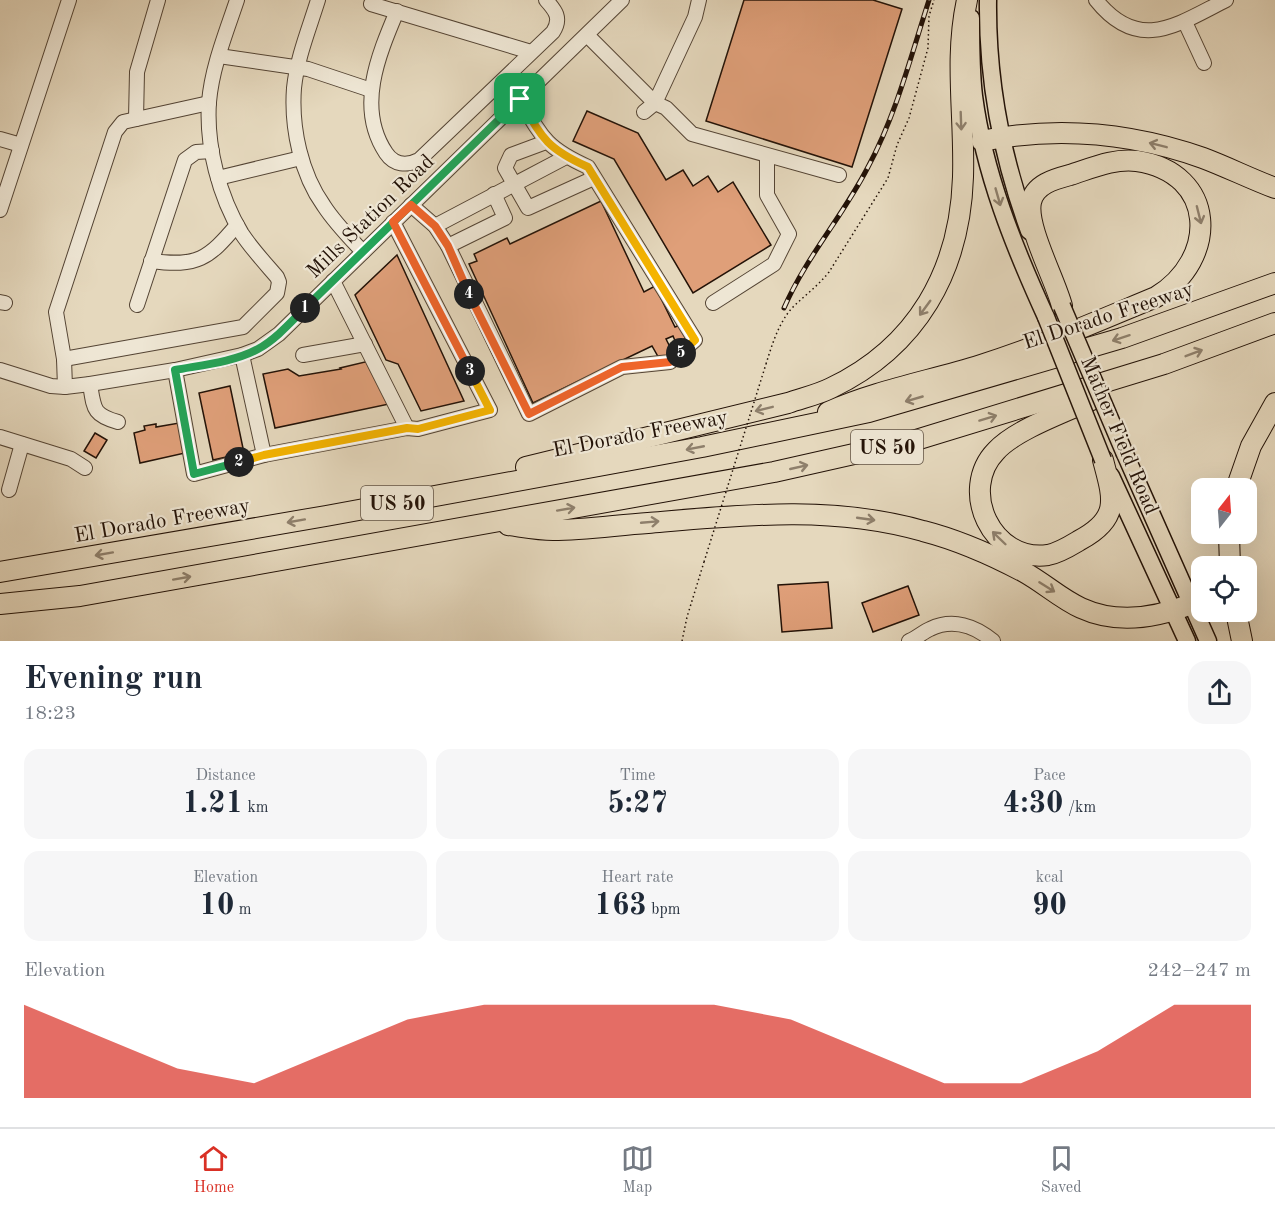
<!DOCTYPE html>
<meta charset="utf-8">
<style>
:root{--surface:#fff;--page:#f6f6f7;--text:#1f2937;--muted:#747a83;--line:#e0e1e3;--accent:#d93025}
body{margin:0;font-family:"Old Standard TT",serif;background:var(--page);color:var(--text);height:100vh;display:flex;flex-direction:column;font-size:22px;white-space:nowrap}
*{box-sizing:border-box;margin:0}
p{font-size:20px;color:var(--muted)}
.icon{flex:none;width:33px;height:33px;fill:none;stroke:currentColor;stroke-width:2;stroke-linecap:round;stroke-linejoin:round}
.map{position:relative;height:641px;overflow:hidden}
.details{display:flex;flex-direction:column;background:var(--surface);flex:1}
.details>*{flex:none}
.needle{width:39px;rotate:17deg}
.tools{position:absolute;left:1191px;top:478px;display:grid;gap:12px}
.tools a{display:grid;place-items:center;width:66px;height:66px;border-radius:12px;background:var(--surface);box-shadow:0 6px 24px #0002;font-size:30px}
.pin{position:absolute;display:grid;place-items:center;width:51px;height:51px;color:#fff;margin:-26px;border-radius:12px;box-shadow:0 3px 9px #0006}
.km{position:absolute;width:30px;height:30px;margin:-15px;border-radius:50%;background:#222;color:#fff;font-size:16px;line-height:30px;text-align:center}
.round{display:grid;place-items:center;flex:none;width:63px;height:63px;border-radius:18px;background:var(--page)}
.summary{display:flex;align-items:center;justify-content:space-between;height:102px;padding:0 24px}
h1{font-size:33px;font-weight:800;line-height:45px}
.figures{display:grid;grid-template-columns:repeat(3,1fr);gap:9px;height:102px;padding:6px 24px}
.figures div{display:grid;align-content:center;border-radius:15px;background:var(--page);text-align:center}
.figures b{font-size:30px;font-weight:800}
.figures small{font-size:16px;font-weight:400}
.figures p{font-size:16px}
.chart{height:168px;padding:12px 24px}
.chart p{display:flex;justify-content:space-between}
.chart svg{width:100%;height:108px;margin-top:6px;fill:var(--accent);opacity:.7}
.dock{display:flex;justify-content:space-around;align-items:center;height:84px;border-top:2px solid var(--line);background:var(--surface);font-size:16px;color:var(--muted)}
.dock a{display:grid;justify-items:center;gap:3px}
.dock .current{color:var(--accent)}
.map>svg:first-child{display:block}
.building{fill:#df9f79;stroke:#231207;stroke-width:1.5}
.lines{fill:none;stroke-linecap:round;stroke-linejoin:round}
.minor-casing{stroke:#544434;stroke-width:16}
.major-casing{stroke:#231207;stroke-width:19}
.highway-casing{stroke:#231207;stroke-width:22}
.path{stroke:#231207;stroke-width:1.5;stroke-dasharray:1.5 3;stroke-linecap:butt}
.minor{stroke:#eee6d4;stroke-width:14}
.major{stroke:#e5d8bd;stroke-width:16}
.highway{stroke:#e5d8bd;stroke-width:20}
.rail-casing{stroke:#231207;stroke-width:5}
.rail{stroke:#eee6d4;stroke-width:3;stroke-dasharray:9;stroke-linecap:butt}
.major-bridge-casing{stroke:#231207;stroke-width:19;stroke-linecap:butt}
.path-bridge{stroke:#231207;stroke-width:1.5;stroke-dasharray:1.5 3;stroke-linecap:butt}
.major-bridge{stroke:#e5d8bd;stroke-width:16}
.oneway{stroke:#8e7f6b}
.split-1-casing{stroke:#fff;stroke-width:12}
.split-2-casing{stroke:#fff;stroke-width:12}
.split-3-casing{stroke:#fff;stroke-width:12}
.split-4-casing{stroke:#fff;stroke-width:12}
.split-5-casing{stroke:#fff;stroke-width:12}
.split-6-casing{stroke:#fff;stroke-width:12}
.split-1{stroke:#22a559;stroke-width:8}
.split-2{stroke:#22a559;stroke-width:8}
.split-3{stroke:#f5b400;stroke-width:8}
.split-4{stroke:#f0652b;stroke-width:8}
.split-5{stroke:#f0652b;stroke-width:8}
.split-6{stroke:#f5b400;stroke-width:8}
.labels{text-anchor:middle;stroke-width:4.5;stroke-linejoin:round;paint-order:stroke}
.shield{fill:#eee6d4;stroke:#605244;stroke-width:1.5}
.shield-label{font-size:20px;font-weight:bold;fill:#231207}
.street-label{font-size:21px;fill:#231207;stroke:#eee6d4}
</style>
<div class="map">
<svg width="1275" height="641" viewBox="0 0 1275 641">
<rect width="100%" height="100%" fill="#e5d8bd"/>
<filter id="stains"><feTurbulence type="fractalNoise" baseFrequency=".00333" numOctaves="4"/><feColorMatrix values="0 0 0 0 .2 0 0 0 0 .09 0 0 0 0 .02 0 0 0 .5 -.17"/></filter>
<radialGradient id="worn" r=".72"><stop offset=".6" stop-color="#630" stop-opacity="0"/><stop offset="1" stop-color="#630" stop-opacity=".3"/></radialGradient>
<g class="building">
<path d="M744,0h129l29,9 -50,158 -146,-46z"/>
<path d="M587,111l51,22 28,47 17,-10 10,16 15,-10 10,16 15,-10 38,63 -78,48 -79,-134 -41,-18z"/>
<path d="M601,201l43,91 11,-6 20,41 5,-2 7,13 -11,5 -3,-7 -7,3 7,14 -13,7 -8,-14 -119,57 -64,-139 8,-3 -3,-7 33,-16 3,6z"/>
<path d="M397,255l67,146 -43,10 -23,-47 -12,-4 -31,-65z"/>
<path d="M369,361l20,43 -114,24 -12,-54 25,-5 11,7 42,-7 -1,-1z"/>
<path d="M230,386l14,67 -31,7 -14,-67z"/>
<path d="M179,423l6,30 -45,10 -6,-30 11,-3 -1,-4 12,-2v3z"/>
<path d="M95,433l12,7 -11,18 -12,-7z"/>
<path d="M828,582l4,46 -50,4 -4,-47z"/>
<path d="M908,586l11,29 -46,17 -11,-29z"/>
</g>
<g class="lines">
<g class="minor-casing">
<g id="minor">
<path d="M318,0c-9,29 -21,58 -24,88 -3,40 7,86 30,118 11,17 25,31 39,46"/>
<path d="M1096,0c43,54 82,24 130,0"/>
<path d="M371,4l160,48"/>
<path d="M397,11c-19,45 -41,97 -11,142 8,12 21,13 33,7l134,-128c9,-14 2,-22 -7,-32"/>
<path d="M1185,22l19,41"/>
<path d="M587,35l68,68 11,5 26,26 147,41"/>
<path d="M219,56l89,13 63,21"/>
<path d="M644,112l11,-9 40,-86 4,-17"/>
<path d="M136,119l1,-47 21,-72"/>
<path d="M0,139l21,6"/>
<path d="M546,142l-35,13 -6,13 23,40 66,-30"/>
<path d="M218,178l83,-20"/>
<path d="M411,205l24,21 13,20 81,168 93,-47 48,-5 25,-22 -107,-173c-42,-19 -46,-29 -68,-68"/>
<path d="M0,210l69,-210"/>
<path d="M435,226l131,-69"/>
<path d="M448,246l57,-28 -11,-24"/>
<path d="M151,261c47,6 57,-2 86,-36"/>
<path d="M333,281l74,147"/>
<path d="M0,302l5,1"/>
<path d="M713,303l61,-39 15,-30 -22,-39v-39"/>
<path d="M137,305l48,-145 11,-8 16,-1"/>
<path d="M242,355l22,100"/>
<path d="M303,355l62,-11"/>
<path d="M64,359l179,-32 34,-34 2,-11 -2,-5c-12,-14 -25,-28 -35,-43 -23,-38 -36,-88 -33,-132 3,-35 17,-69 28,-102"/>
<path d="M0,370l51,16 14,1 25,-3 85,-14 67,-15 16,-6 21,-15 343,-334"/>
<path d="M175,370l19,104 70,-19 143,-27 11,1 72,-19 -97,-188"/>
<path d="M90,384c4,25 3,31 28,38"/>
<path d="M65,387l-1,-28 -8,-47 59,-180 8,-10 86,-19"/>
<path d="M0,437l71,22 14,9"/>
<path d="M9,490l13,-46"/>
<path d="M909,641c8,-3 14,-9 21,-12 23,-11 45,-3 63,12"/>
</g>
</g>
<g class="major-casing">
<g id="major">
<path d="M988,0c-1,81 13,155 41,231"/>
<path d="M971,18c0,26 0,53 3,78 10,77 40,151 72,221"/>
<path d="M1125,454l83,187"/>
<path d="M1111,476l76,165"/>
</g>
</g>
<g class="highway-casing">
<g id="highway">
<path d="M982,141c75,-15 150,-8 221,17 24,9 48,21 72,30"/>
<path d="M1096,398c-28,13 -80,31 -100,53 -38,39 -4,112 52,104 11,-2 22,-9 32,-15 41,-22 33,-42 23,-80"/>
<path d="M828,412c49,-22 102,-31 153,-47 60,-19 117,-44 175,-68 63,-38 61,-124 -19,-136 -23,-3 -45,7 -67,14 -15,4 -35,9 -39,27 -5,25 24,77 31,104"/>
<path d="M526,467l262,-64c14,-5 29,-8 43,-15 86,-41 129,-117 132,-211 2,-60 -9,-118 4,-177"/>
<path d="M1236,489l15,-43 24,-43"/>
<path d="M508,525c15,2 30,5 45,5 32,0 64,-5 95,-7 93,-8 184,-18 275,8 35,9 69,24 101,41 20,11 37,27 57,36 37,17 75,10 110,-4"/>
<path d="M1229,534l1,33"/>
<path d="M0,572l326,-56 376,-69 167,-35 253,-74 153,-55"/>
<path d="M0,604l80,-8 694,-124 142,-32 248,-76 111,-41"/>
<path d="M1236,612l6,29"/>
</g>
</g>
<g class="path">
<path d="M766,364c6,-19 12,-40 26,-56 12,-12 26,-22 37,-36l59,-94 9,-33 12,-27 19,-70 1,-32 5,-16"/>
<path d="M682,641l5,-24 17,-55"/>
</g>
<use href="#minor" class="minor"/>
<use href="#major" class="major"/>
<use href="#highway" class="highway"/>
<g class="rail-casing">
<path id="rail" d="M784,308c22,-51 59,-92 84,-141 28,-52 43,-111 61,-167"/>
</g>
<use href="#rail" class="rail"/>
<g class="major-bridge-casing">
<g id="major-bridge">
<path d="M1062,306l63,148"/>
<path d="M1046,317l57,143"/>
</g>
</g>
<path class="path-bridge" d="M704,562l62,-198"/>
<use href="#major-bridge" class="major-bridge"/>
</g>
<defs><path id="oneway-shaft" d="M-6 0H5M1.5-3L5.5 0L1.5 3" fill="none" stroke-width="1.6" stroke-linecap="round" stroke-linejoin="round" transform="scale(1.5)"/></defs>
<g class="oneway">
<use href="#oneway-shaft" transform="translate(961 121) rotate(88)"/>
<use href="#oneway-shaft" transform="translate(1158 145) rotate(-166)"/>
<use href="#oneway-shaft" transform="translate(998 197) rotate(74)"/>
<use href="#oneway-shaft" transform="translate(1199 215) rotate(76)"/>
<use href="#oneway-shaft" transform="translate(925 308) rotate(126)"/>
<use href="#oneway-shaft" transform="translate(1121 338) rotate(162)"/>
<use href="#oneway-shaft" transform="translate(1194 353) rotate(-21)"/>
<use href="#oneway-shaft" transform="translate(914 399) rotate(164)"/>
<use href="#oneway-shaft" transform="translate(764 409) rotate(166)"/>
<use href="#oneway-shaft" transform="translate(988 418) rotate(-17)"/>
<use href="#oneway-shaft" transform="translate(695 448) rotate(169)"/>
<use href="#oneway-shaft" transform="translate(799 467) rotate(-13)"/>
<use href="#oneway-shaft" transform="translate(566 509) rotate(-10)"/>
<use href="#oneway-shaft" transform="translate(866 519) rotate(8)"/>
<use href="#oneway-shaft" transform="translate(296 521) rotate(170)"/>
<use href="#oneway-shaft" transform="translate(650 522) rotate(-5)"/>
<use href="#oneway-shaft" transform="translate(999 538) rotate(-136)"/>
<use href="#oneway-shaft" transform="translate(104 554) rotate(170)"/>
<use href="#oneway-shaft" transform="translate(182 578) rotate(-10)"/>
<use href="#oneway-shaft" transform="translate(1047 587) rotate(32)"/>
</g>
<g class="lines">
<g class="split-1-casing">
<path id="split-1" d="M305,308l215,-209"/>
</g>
<g class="split-2-casing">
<path id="split-2" d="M239,462l-45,12 -19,-104c27,-5 59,-8 83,-21 18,-10 32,-26 47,-41"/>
</g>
<g class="split-3-casing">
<path id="split-3" d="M239,462l25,-7 143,-27 11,1 72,-19 -20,-39"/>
</g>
<g class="split-4-casing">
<path id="split-4" d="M469,294l-21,-48 -13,-20 -24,-21 -18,17 77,149"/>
</g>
<g class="split-5-casing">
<path id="split-5" d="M469,294l60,120 93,-47 48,-5 11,-9"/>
</g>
<g class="split-6-casing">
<path id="split-6" d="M520,99c22,39 26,49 68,68l107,173 -14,13"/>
</g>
<use href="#split-1" class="split-1"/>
<use href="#split-2" class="split-2"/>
<use href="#split-3" class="split-3"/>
<use href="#split-4" class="split-4"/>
<use href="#split-5" class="split-5"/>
<use href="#split-6" class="split-6"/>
</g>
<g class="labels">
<g class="shield">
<rect x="851" y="430" width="72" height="34" rx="4.5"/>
<rect x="361" y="486" width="72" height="34" rx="4.5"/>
</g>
<g class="shield-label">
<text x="887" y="454">US 50</text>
<text x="397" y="510">US 50</text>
</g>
<g class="street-label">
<text transform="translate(370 216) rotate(-44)" y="7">Mills Station Road</text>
<text transform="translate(1108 315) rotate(-18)" y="7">El Dorado Freeway</text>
<text transform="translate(640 433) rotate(-11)" y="7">El Dorado Freeway</text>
<text transform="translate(1120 435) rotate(67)" y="7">Mather Field Road</text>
<text transform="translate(162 520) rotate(-10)" y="7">El Dorado Freeway</text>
</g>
</g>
<rect width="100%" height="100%" filter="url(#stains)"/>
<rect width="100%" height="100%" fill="url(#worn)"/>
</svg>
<div class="tools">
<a><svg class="needle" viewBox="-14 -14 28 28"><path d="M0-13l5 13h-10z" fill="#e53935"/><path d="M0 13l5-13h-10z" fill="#747a83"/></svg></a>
<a><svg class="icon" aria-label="locate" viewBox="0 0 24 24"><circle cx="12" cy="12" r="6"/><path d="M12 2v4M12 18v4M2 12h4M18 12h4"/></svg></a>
</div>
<div class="pin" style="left:520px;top:99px;background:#1e9e55"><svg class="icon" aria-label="arrive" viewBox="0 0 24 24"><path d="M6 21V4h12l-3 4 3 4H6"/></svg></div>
<b class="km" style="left:305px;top:308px">1</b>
<b class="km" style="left:239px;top:462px">2</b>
<b class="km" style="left:470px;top:371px">3</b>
<b class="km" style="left:469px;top:294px">4</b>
<b class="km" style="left:681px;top:353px">5</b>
</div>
<section class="details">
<div class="summary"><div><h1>Evening run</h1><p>18:23</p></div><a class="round"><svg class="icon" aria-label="share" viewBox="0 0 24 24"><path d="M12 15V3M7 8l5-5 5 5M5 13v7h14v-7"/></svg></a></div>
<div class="figures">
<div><p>Distance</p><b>1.21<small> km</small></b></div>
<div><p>Time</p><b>5:27</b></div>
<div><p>Pace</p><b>4:30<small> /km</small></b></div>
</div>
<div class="figures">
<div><p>Elevation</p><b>10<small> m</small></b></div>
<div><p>Heart rate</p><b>163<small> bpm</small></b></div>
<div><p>kcal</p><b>90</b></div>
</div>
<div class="chart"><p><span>Elevation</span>242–247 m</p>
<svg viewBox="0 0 160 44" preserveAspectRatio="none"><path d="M0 44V6L10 19L20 32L30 38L40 25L50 12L60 6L70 6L80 6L90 6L100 12L110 25L120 38L130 38L140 25L150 6L160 6V44z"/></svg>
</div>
</section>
<nav class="dock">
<a class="current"><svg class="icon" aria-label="home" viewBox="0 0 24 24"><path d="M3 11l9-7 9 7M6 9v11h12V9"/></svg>Home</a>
<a><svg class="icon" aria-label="map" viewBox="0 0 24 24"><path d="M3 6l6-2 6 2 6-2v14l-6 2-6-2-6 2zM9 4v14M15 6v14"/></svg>Map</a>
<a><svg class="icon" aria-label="saved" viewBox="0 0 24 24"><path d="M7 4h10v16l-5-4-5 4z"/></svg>Saved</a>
</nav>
